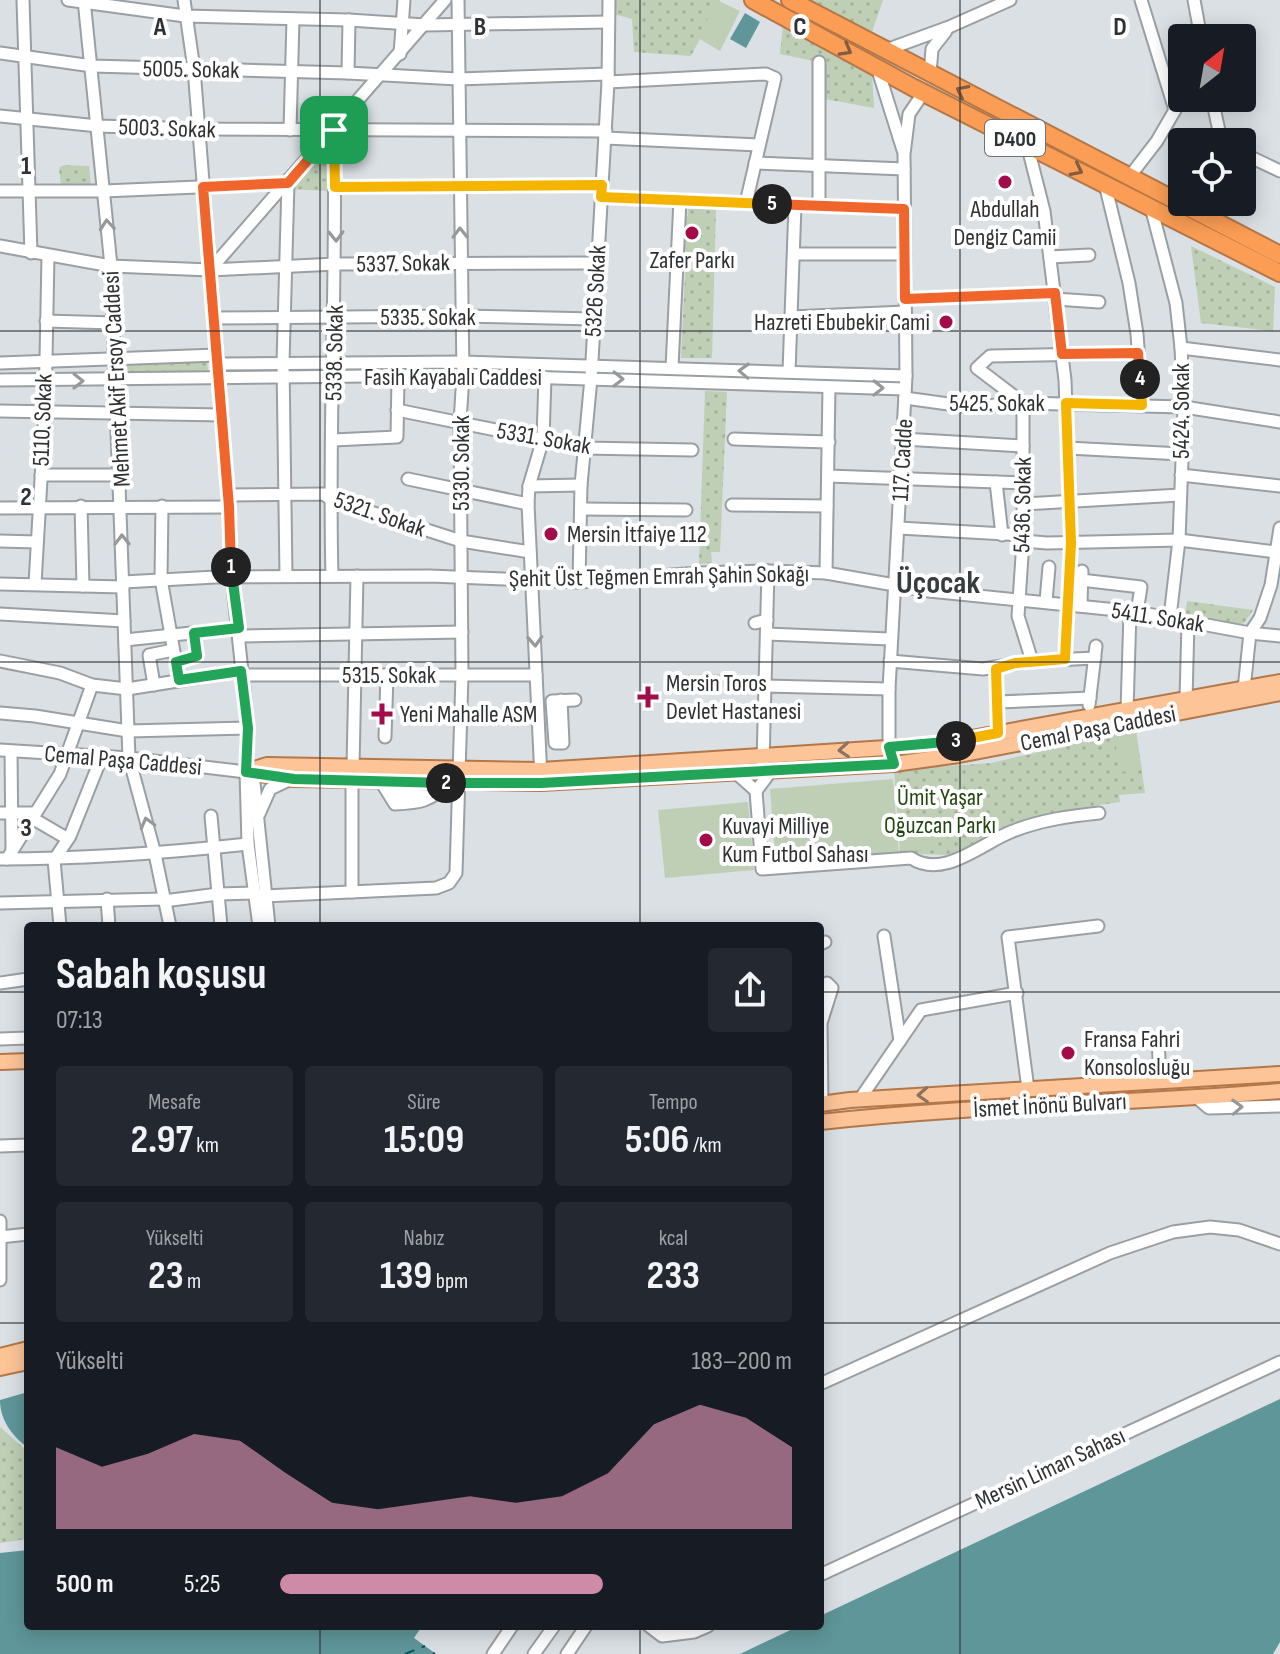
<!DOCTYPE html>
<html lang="tr">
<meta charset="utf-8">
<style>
:root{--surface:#171b24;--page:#242831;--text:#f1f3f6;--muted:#9ea1a6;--accent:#ce8ba8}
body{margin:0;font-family:"Sofia Sans Condensed",sans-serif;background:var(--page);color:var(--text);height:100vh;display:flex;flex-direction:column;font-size:30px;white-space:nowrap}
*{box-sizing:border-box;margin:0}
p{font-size:26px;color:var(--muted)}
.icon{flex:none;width:44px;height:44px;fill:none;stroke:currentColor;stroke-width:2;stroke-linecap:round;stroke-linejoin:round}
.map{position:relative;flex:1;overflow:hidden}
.sheet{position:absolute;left:24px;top:922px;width:800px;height:708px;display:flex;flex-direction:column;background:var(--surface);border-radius:8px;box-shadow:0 4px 20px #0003}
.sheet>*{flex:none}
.needle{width:52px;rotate:31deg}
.fabs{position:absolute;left:1168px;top:24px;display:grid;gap:16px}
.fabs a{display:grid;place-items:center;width:88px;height:88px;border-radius:8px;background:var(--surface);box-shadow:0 4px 20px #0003;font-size:40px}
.pin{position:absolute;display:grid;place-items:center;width:68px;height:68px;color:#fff;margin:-34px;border-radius:16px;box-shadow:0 4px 12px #0006}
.km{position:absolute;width:40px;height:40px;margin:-20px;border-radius:50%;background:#222;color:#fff;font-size:22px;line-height:40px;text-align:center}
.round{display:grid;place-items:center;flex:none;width:84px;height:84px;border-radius:8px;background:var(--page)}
.summary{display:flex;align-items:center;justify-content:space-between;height:136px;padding:0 32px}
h1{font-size:44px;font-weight:700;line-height:60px}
.figures{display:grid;grid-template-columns:repeat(3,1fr);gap:12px;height:136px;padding:8px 32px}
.figures div{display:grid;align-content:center;border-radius:8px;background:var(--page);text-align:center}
.figures b{font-size:40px;font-weight:700}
.figures small{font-size:22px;font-weight:400}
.figures p{font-size:22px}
.chart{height:224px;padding:16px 32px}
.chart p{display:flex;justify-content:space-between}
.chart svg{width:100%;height:144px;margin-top:8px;fill:var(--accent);opacity:.7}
ul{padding:0 32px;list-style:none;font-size:26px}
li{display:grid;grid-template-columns:128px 96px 1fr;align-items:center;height:60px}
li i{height:20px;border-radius:10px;background:var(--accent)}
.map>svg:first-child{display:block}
.grass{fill:url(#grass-dots)}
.garden{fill:#becfb6}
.water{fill:#5f969a}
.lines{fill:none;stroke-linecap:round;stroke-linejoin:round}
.ferry{stroke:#00575c;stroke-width:2;stroke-dasharray:10 8;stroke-linecap:butt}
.minor-casing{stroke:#9a9fa3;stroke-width:15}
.major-casing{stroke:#b47748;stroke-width:18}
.highway-casing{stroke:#b47748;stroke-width:20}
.minor{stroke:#fff;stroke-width:11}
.major{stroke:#fdc498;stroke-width:14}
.highway{stroke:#fb9d54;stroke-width:16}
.oneway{stroke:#815c40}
.oneway2{stroke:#979899}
.oneway3{stroke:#8c7360}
.split-1-casing{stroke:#fff;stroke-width:16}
.split-2-casing{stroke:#fff;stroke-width:16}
.split-3-casing{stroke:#fff;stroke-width:16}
.split-4-casing{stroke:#fff;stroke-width:16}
.split-5-casing{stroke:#fff;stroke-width:16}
.split-6-casing{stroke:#fff;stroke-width:16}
.split-1{stroke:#f0652b;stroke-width:10}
.split-2{stroke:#22a559;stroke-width:10}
.split-3{stroke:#22a559;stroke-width:10}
.split-4{stroke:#f5b400;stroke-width:10}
.split-5{stroke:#f0652b;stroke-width:10}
.split-6{stroke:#f5b400;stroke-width:10}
.grid{fill:none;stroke:#2f3133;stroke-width:2;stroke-opacity:0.55}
.poi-dot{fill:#a30b49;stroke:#fff;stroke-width:3}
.labels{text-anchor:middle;stroke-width:8;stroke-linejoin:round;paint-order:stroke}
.shield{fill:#fff;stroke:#6d6f70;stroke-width:2}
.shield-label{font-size:22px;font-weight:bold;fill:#2f3133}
.street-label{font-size:24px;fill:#2f3133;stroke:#fff}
.poi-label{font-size:24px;fill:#2f3133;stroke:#fff;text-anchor:start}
.park-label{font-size:24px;fill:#244611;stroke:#fff}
.district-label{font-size:32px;font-weight:bold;fill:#373c3f;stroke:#fff}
.grid-label{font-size:26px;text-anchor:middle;font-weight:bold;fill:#2f3133;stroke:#fff;stroke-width:8;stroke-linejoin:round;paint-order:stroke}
</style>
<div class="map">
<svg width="1280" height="1654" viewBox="0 0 1280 1654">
<defs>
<pattern id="grass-dots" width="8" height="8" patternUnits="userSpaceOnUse" patternTransform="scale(2)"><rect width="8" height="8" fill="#becfb6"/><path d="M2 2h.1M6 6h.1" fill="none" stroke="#a4b29d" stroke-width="1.8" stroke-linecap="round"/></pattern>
</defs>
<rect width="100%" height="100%" fill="#dae0e4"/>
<g class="grass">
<path d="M613,0h107l-29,56 -57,-4 -2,-33 -18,-5z"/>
<path d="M808,0h75l-12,35z"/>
<path d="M783,25l89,49 2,34 -49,-9 -1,-36 -44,-9z"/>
<path d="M327,143v48l-37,-2z"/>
<path d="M64,165l25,1 2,20h-30l-2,-18z"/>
<path d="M716,208l-4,150h-31l7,-149z"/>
<path d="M1191,246l84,41 -2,44 -72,-8z"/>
<path d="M207,358l1,16 -86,4 -1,-15z"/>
<path d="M705,391l22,1 -7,160h-9l1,11 -13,1z"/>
<path d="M1187,601l66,9 -9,13 -4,2 -55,-9z"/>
<path d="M727,674l1,13 -48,1v-13z"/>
<path d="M1136,730l9,63 -26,2 1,7 -55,8 -39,9 -77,36 -49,-2 -6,-83 97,-7z"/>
<path d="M0,1427l28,25v87l-28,4z"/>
</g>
<g class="garden">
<path d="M717,0l23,11 -20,40 -22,-13z"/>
<path d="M683,216l19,1 -2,34 -19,-1z"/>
<path d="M1135,733l7,36 -21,3 -7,-35z"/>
<path d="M893,779l6,76 -123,10 -6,-76z"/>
<path d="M748,802l6,68 -89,8 -7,-68z"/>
<path d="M934,830l1,18 -30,3 -1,-19z"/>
</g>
<g class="water">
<path d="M745,13l15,9 -14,26 -16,-9z"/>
<path d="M28,1392v56c-16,-12 -28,-28 -28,-48z"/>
<path d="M1280,1399v243l-7,12h-533l59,-28h21v-10z"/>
<path d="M28,1550v76h394l-8,12 22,16h-436v-101z"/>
</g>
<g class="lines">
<g class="ferry">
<path d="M405,1654l20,-8"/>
<path d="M433,1654l2,-1"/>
</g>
<g class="minor-casing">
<g id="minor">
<path d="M23,0l8,253"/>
<path d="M68,0l117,16 164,4 76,5 183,-3"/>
<path d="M84,0l27,266 18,492 26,96 15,72"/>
<path d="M184,0l10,69 35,438 3,70 16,151 -2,44 2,72 11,82"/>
<path d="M1194,0l7,38"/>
<path d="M886,50l63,-23 61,-27"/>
<path d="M0,53l92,13 256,7 110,6 150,-5"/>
<path d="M400,54l4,-54"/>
<path d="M819,62v143"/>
<path d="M877,67l26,83"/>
<path d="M348,73l1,-53"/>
<path d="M930,74l2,-25 14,-18"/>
<path d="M608,82l158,-8 9,4 -29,125"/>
<path d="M1212,98l7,33 -3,11"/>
<path d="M0,116l98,10 101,3 407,2"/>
<path d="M290,130l3,-111"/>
<path d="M605,138l154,7"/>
<path d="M1027,144l17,67 21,169 6,163 -6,116"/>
<path d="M1242,153l38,18"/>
<path d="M755,163l149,6"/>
<path d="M1130,176l27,-35 18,-31 -34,-110"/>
<path d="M1105,184l24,99 8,51 5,71"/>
<path d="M335,187l267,-2"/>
<path d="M0,191h104l184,-8"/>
<path d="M601,197l303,12"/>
<path d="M1151,207l25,96 5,45 3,59 -5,133 -9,77"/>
<path d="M0,246l111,20 99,4 126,-6 261,-1"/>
<path d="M794,254h111"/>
<path d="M1050,257l39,-2"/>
<path d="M210,270l235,-270"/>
<path d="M905,299l150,-6"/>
<path d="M1055,299l44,3"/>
<path d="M791,317l114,-5"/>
<path d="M214,318l247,-2 133,3"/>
<path d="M46,321l68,2"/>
<path d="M1181,348l99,12"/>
<path d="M0,363l217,-8"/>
<path d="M218,364l245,-2 443,14"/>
<path d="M672,368l8,-168"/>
<path d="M789,372l6,-167"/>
<path d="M0,380l463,-5 442,14"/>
<path d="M905,398l65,9 53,-4 161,4 96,15"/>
<path d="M397,410l187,38 108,2"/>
<path d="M0,411l222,4"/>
<path d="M734,439l95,3"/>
<path d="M903,439l120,7"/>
<path d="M333,440l64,-3 1,-61"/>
<path d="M1068,448l113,6"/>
<path d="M41,475h79"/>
<path d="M1181,475l99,11"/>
<path d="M828,476l196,7"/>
<path d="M408,479l120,25"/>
<path d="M996,482l6,53"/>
<path d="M529,486l52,-1"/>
<path d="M228,495l96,-1 6,5 131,42 69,11"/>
<path d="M1024,504l156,-9"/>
<path d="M732,505l95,1"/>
<path d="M81,506l2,80"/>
<path d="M162,506l-1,73 18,101"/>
<path d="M0,508l229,-1"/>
<path d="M582,509l104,1"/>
<path d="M899,528l124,7"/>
<path d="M0,541l37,1"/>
<path d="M1023,541l24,2 132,-3 97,12"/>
<path d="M826,573l3,-186"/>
<path d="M286,576l-3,-213 5,-180"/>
<path d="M332,576c-4,-149 5,-297 2,-446"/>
<path d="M1081,580l60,7 -4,25"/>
<path d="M123,582l93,-5 214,-1 149,6 120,-9 69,-2 58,2 103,18 208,21 113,21 30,3"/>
<path d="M579,582l2,-97 10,-107 17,-296 1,-82"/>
<path d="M0,584l123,3"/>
<path d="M35,584l10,-174 3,-154"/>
<path d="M1046,601l3,-34"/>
<path d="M1081,605l1,-34"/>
<path d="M0,614l124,7"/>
<path d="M755,623l12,-3"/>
<path d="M767,634l123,5"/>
<path d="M240,636l222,-4"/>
<path d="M125,640l114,-12"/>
<path d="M0,661l60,12 32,12 35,4 114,-18"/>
<path d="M890,661l93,8 49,-8 63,-3"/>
<path d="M1032,661l-14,-45 5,-75v-138l-46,-35 13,-12 148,-3"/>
<path d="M176,662l21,-6 -3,-23"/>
<path d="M996,669l2,64"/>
<path d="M242,675h294"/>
<path d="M154,685l-5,-30 24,-5"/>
<path d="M765,686l124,3"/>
<path d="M1244,689l6,-56 10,-15 11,-33 9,-57"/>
<path d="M1186,700l2,-78"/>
<path d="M552,701l3,42h8l-2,-43"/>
<path d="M554,701l21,-1"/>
<path d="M998,702l92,-4"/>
<path d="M1089,705l7,-59"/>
<path d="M1127,711l3,-99"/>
<path d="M0,713l35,3 93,15 120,-3"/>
<path d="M385,737l2,-62"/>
<path d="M0,750l129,8 117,14 3,3"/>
<path d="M11,751l1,99"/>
<path d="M763,762l5,-191"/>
<path d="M894,764l-5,-17v-58l17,-313 -2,-222 5,-40 15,-22"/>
<path d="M353,767l4,-191"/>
<path d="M253,773l16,153"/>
<path d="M736,773l20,18 6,78 149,-11c33,22 72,-16 102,-27 28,-11 57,-15 86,-18"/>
<path d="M541,778l-13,-274 1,-18 14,-47 2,-62"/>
<path d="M380,780l15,24c23,-1 37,-2 51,-21"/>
<path d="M756,791l15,-20"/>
<path d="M390,794l36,2"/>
<path d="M0,813h35"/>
<path d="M259,814l11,-25 21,-10"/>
<path d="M211,816l10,110"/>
<path d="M32,818l36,21"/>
<path d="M0,859c83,0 165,-6 248,-15"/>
<path d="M7,859l53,-85 32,-89"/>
<path d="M352,892v-113"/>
<path d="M264,896l172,-8 13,-5 7,-10 6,-198 -2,-253 3,-47 -5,-375"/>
<path d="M107,899l2,27"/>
<path d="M164,901l54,-7 37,-1"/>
<path d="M0,903l163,-4"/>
<path d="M60,926l-6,-66 16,-24 32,-80"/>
<path d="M884,936l16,105"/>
<path d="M820,944l5,-2"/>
<path d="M0,983l28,-4"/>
<path d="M820,992l7,-9 5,5 -11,35 1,81"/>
<path d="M1158,1038l2,43"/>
<path d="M0,1039l28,-1"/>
<path d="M1028,1089l-20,-152 90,-11"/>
<path d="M1197,1098l12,10 71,-2"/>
<path d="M860,1099l61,-89 96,-17"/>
<path d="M0,1146l28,-1"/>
<path d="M0,1221v59"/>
<path d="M0,1237l28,-3"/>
<path d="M820,1384l290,-131 63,-21 37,-5 29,3 41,14"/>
<path d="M820,1575l460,-213"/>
<path d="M649,1626l13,10 32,-4 14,-6"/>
<path d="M493,1654l19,-28"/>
<path d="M534,1654l20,-28"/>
<path d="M567,1654l19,-28"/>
</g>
</g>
<g class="major-casing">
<g id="major">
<path d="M248,771l19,-6 274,5 392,-25 347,-63"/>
<path d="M246,772l48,7 247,4 353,-19 65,-9 321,-62"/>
<path d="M0,1062l28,-1"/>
<path d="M820,1104l30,-4 430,-26"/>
<path d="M820,1122c153,-17 307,-18 460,-31"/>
<path d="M0,1356l28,-7"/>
<path d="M0,1368l28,-6"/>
</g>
</g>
<g class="highway-casing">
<g id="highway">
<path d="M753,0l161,88 366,185"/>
<path d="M790,0l490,255"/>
</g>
</g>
<use href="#minor" class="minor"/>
<use href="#major" class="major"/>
<use href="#highway" class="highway"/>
</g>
<defs><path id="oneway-chevron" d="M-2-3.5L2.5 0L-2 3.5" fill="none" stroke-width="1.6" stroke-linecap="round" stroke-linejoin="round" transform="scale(2)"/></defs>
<g class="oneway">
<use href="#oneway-chevron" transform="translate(846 50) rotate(29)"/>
<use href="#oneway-chevron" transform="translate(962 91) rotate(-153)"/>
<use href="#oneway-chevron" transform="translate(1077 170) rotate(27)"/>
</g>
<g class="oneway2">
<use href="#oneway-chevron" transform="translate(107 225) rotate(-95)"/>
<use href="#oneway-chevron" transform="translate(460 233) rotate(-91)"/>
<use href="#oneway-chevron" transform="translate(336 236) rotate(89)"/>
<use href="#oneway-chevron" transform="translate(744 371) rotate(-178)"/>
<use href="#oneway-chevron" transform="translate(618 379) rotate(1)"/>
<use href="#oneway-chevron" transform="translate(78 381)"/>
<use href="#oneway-chevron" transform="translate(878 388) rotate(1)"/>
<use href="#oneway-chevron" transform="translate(122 540) rotate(-91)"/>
<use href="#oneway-chevron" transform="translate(535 641) rotate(87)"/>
<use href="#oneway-chevron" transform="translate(147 823) rotate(-105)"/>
<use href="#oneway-chevron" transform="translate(1237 1107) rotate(-2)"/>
</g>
<g class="oneway3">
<use href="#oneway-chevron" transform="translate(844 750) rotate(176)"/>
<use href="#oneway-chevron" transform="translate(923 1095) rotate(177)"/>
</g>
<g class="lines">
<g class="split-1-casing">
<path id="split-1" d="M231,567l-2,-60 -26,-320 85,-4 46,-53"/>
</g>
<g class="split-2-casing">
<path id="split-2" d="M231,567l8,61 -45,5 3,23 -21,6 3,18 62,-9 7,57 -2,44 48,7 152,4"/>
</g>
<g class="split-3-casing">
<path id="split-3" d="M446,783h95l353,-19 -5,-17 67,-6"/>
</g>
<g class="split-4-casing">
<path id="split-4" d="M956,741l42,-8 -2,-64 19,-6 50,-4 6,-116 -5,-140 76,2 -2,-26"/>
</g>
<g class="split-5-casing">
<path id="split-5" d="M772,204l132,5 1,90 150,-6 7,61 76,-1 2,26"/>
</g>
<g class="split-6-casing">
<path id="split-6" d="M334,130l1,57 267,-2 -1,12 171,7"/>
</g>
<use href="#split-1" class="split-1"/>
<use href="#split-2" class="split-2"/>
<use href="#split-3" class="split-3"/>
<use href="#split-4" class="split-4"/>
<use href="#split-5" class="split-5"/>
<use href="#split-6" class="split-6"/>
</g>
<path class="grid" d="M320,0v926M640,0v926M960,0v1654M0,331h1280M0,662h1280M0,992h28M820,992h460M0,1323h28M820,1323h460M320,1626v28M640,1626v28"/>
<g class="poi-dot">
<circle cx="1005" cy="182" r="8"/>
<circle cx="692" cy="233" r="8"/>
<circle cx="946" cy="322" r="8"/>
<circle cx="551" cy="534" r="8"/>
<path d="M644 685h8v8h8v8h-8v8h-8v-8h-8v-8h8z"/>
<path d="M378 702h8v8h8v8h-8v8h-8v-8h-8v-8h8z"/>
<circle cx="706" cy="840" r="8"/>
<circle cx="1068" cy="1053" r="8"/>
</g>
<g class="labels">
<rect class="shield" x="985" y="120" width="60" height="36" rx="6"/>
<g class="shield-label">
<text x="1015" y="146">D400</text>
</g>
<g class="street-label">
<text transform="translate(191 69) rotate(1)" y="8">5005. Sokak</text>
<text transform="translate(167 128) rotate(2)" y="8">5003. Sokak</text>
<text transform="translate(403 263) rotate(-1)" y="8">5337. Sokak</text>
<text transform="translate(595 291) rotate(-87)" y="8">5326 Sokak</text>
<text x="428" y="325">5335. Sokak</text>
<text transform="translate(334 353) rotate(-89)" y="8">5338. Sokak</text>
<text x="453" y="385">Fasih Kayabalı Caddesi</text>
<text transform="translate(116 379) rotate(-93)" y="8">Mehmet Akif Ersoy Caddesi</text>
<text x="997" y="411">5425. Sokak</text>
<text transform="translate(1181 411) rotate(-90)" y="8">5424. Sokak</text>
<text transform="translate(42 420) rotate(-88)" y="8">5110. Sokak</text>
<text transform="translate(544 438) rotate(10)" y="8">5331. Sokak</text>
<text transform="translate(902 460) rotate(-87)" y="8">117. Cadde</text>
<text transform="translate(461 463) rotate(-90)" y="8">5330. Sokak</text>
<text transform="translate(1022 505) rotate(-89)" y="8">5436. Sokak</text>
<text transform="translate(380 514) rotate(19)" y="8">5321. Sokak</text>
<text transform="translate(659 576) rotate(-1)" y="8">Şehit Üst Teğmen Emrah Şahin Sokağı</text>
<text transform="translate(1158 617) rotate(9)" y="8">5411. Sokak</text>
<text x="389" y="683">5315. Sokak</text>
<text transform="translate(1098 728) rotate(-11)" y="8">Cemal Paşa Caddesi</text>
<text transform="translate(123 760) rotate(5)" y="8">Cemal Paşa Caddesi</text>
<text transform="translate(1050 1105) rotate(-3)" y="8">İsmet İnönü Bulvarı</text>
<text transform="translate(1050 1468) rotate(-25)" y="8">Mersin Liman Sahası</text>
</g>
<g class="poi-label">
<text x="1005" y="217" text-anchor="middle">Abdullah<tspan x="1005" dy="28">Dengiz Camii</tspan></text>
<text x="692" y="268" text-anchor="middle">Zafer Parkı</text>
<text x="930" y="330" text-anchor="end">Hazreti Ebubekir Cami</text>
<text x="567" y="542">Mersin İtfaiye 112</text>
<text x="666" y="691">Mersin Toros<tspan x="666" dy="28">Devlet Hastanesi</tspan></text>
<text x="400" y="722">Yeni Mahalle ASM</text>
<text x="722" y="834">Kuvayi Milliye<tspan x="722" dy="28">Kum Futbol Sahası</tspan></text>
<text x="1084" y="1047">Fransa Fahri<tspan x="1084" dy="28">Konsolosluğu</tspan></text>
</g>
<g class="park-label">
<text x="940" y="805">Ümit Yaşar<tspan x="940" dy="28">Oğuzcan Parkı</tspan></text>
</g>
<g class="district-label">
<text x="938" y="593">Üçocak</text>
</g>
</g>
<g class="grid-label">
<text x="160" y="35">A</text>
<text x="480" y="35">B</text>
<text x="800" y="35">C</text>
<text x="1120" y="35">D</text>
<text x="26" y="174">1</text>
<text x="26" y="505">2</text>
<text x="26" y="836">3</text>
</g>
</svg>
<div class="fabs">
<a><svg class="needle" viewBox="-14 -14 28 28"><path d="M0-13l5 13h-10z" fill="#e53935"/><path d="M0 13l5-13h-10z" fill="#9ea1a6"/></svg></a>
<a><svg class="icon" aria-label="locate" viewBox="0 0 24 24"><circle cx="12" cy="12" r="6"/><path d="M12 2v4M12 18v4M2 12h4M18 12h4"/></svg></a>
</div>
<div class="pin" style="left:334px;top:130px;background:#1e9e55"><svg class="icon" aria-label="arrive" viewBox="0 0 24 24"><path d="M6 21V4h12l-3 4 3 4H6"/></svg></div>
<b class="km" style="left:231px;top:567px">1</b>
<b class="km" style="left:446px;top:783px">2</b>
<b class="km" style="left:956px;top:741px">3</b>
<b class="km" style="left:1140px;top:379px">4</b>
<b class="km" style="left:772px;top:204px">5</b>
<section class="sheet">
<div class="summary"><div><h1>Sabah koşusu</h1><p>07:13</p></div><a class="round"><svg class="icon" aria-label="share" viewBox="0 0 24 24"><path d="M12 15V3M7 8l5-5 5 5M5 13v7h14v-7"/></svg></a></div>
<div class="figures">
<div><p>Mesafe</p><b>2.97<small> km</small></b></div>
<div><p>Süre</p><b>15:09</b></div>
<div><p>Tempo</p><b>5:06<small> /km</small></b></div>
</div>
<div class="figures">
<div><p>Yükselti</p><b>23<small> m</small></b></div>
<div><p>Nabız</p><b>139<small> bpm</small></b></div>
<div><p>kcal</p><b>233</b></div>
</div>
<div class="chart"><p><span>Yükselti</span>183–200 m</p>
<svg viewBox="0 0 160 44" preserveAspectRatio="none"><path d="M0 44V19L10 25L20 21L30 15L40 17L50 27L60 36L70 38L80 36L90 34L100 36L110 34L120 27L130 12L140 6L150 10L160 19V44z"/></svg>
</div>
<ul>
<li><b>500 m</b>5:25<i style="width:63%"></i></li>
</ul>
</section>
</div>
